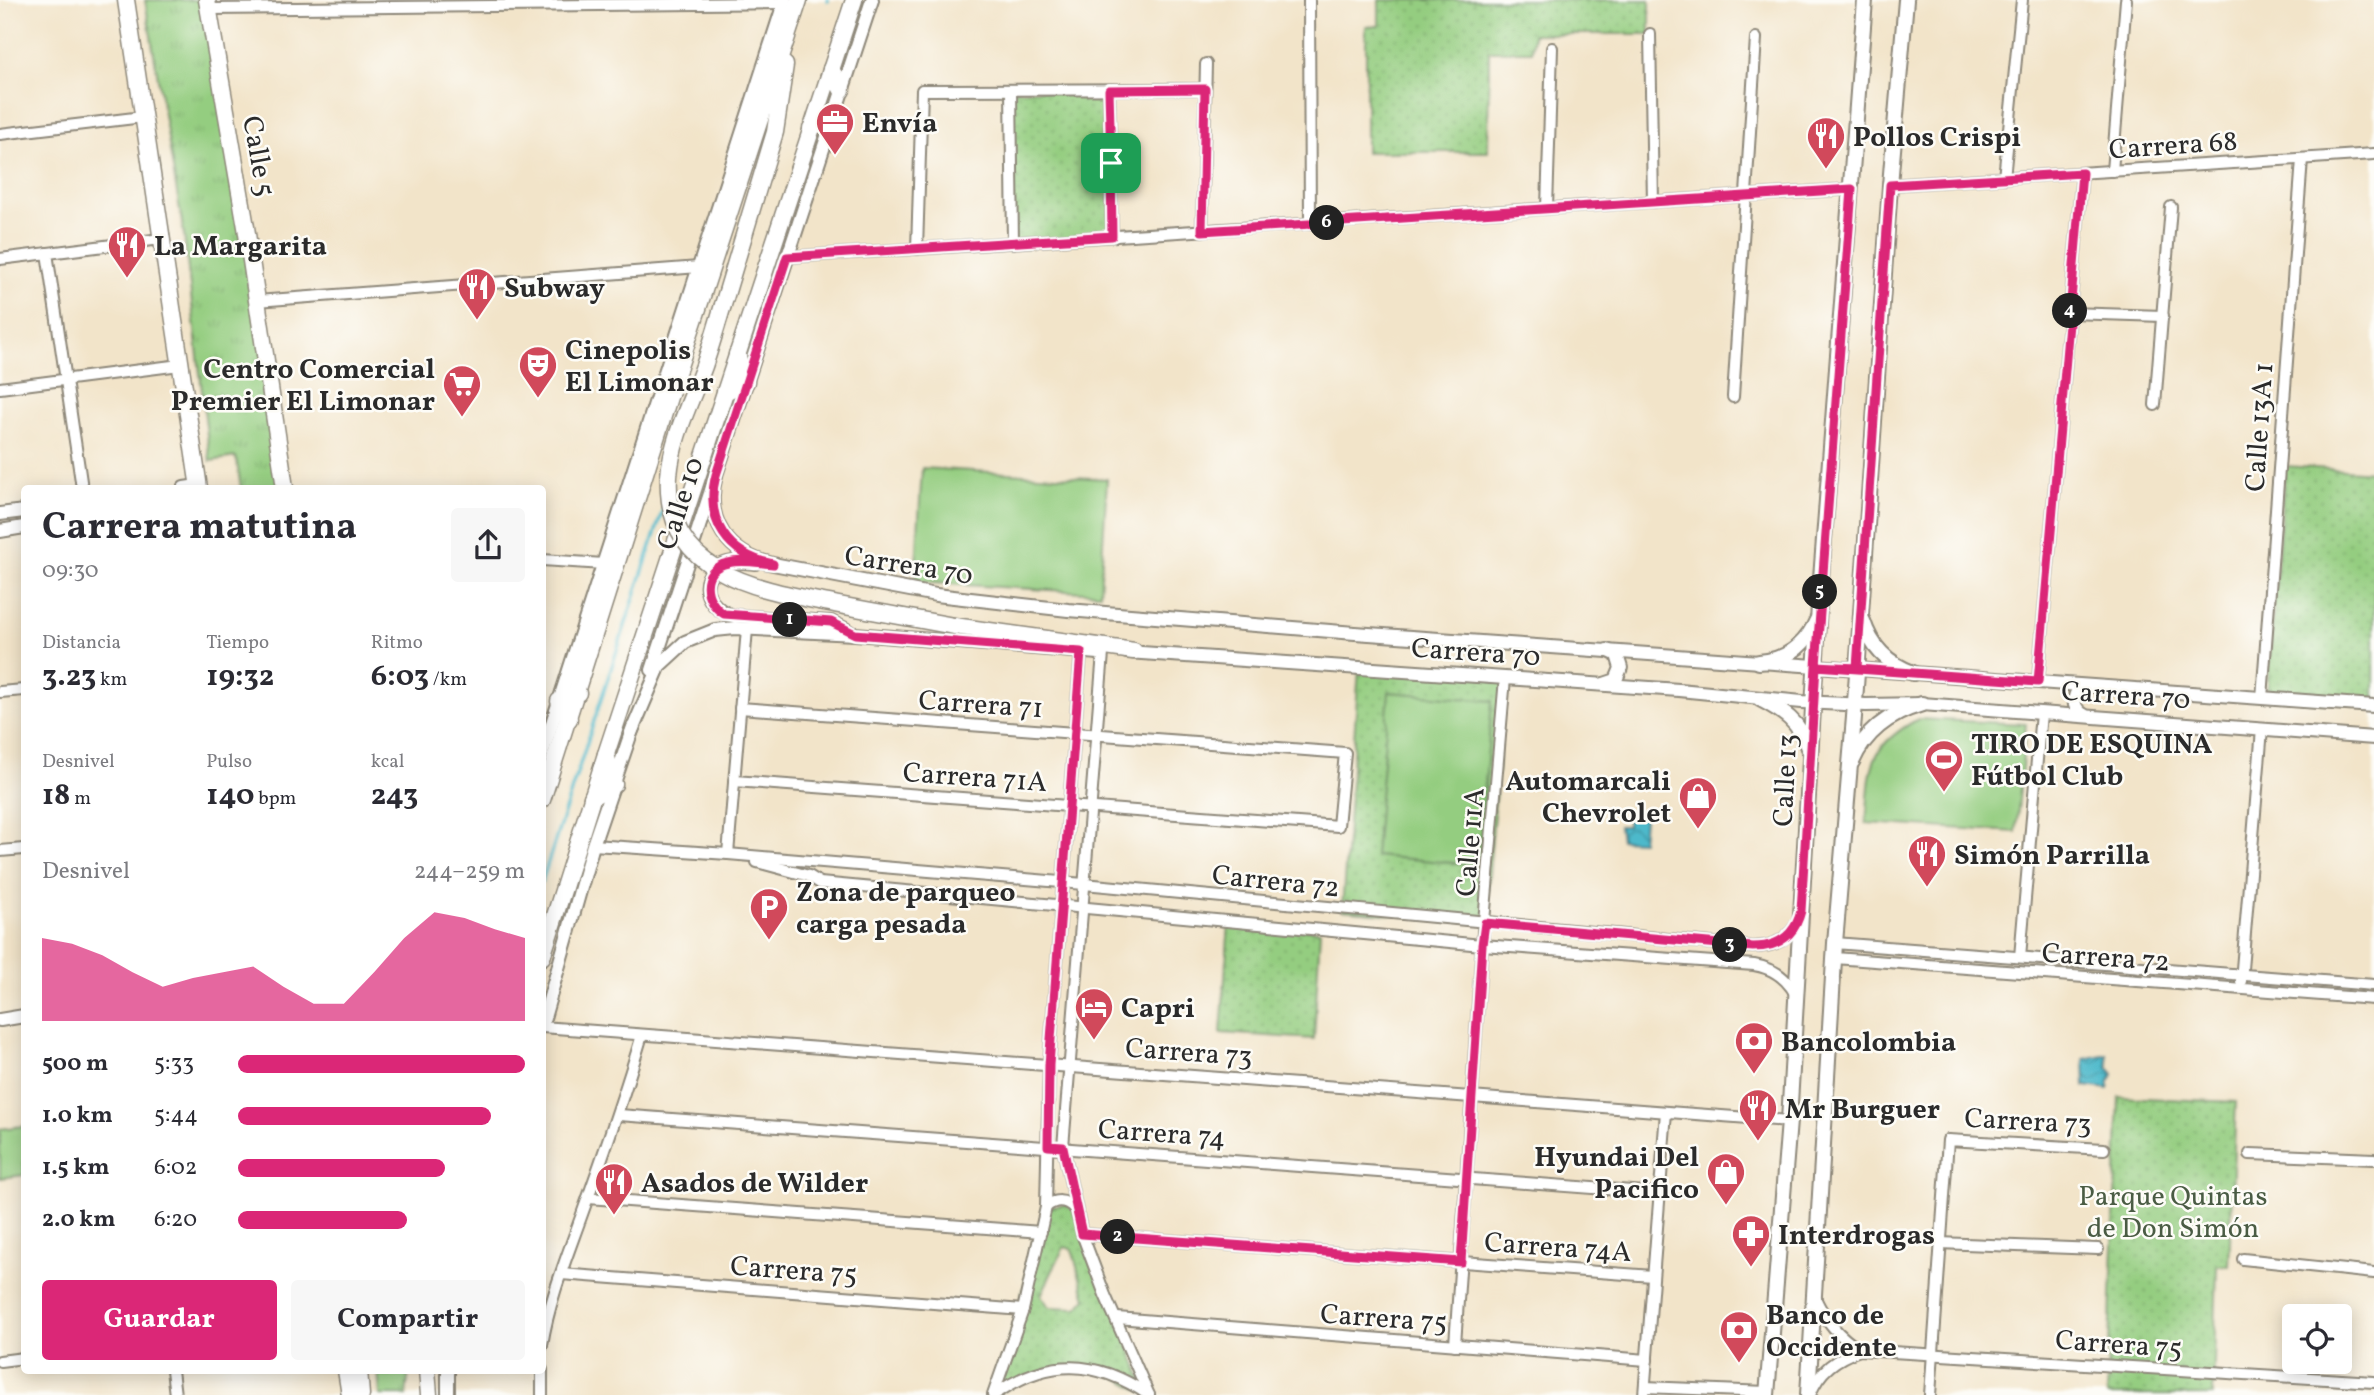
<!DOCTYPE html>
<html lang="es">
<meta charset="utf-8">
<style>
:root{--surface:#fff;--page:#f7f7f7;--text:#2b2b33;--muted:#7c7c81;--accent:#db2777}
body{margin:0;font-family:Vollkorn,serif;background:var(--page);color:var(--text);height:100vh;display:flex;flex-direction:column;font-size:26px;white-space:nowrap}
*{box-sizing:border-box;margin:0}
p{font-size:23px;color:var(--muted)}
.icon{flex:none;width:38px;height:38px;fill:none;stroke:currentColor;stroke-width:2;stroke-linecap:round;stroke-linejoin:round}
.map{position:relative;flex:1;overflow:hidden}
.side{position:absolute;left:21px;top:485px;width:525px;height:889px;display:flex;flex-direction:column;background:var(--surface);border-radius:7px;box-shadow:0 4px 18px #0003}
.side>*{flex:none}
.fabs{position:absolute;left:2282px;top:1304px;display:grid;gap:14px}
.fabs a{display:grid;place-items:center;width:70px;height:70px;border-radius:7px;background:var(--surface);box-shadow:0 4px 18px #0003;font-size:35px}
.pin{position:absolute;display:grid;place-items:center;width:60px;height:60px;color:#fff;margin:-30px;border-radius:14px;box-shadow:0 4px 10px #0006}
.km{position:absolute;width:35px;height:35px;margin:-18px;border-radius:50%;background:#222;color:#fff;font-size:19px;line-height:35px;text-align:center}
.round{display:grid;place-items:center;flex:none;width:74px;height:74px;border-radius:7px;background:var(--page)}
.summary{display:flex;align-items:center;justify-content:space-between;height:119px;padding:0 21px}
h1{font-size:38px;font-weight:700;line-height:52px}
.figures{display:grid;grid-template-columns:repeat(3,1fr);gap:10px;height:119px;padding:7px 21px}
.figures div{display:grid;align-content:center}
.figures b{font-size:30px;font-weight:700}
.figures small{font-size:19px;font-weight:400}
.figures p{font-size:19px}
.chart{height:196px;padding:14px 21px}
.chart p{display:flex;justify-content:space-between}
.chart svg{width:100%;height:126px;margin-top:7px;fill:var(--accent);opacity:.7}
.button{display:flex;gap:14px;margin-top:auto;padding:14px 21px}
.button a{flex:1;height:80px;border-radius:7px;background:var(--accent);color:#fff;font-size:28px;font-weight:700;line-height:80px;text-align:center}
.button a+a{background:var(--page);color:var(--text)}
ul{padding:0 21px;list-style:none;font-size:23px}
li{display:grid;grid-template-columns:112px 84px 1fr;align-items:center;height:52px}
li i{height:18px;border-radius:9px;background:var(--accent)}
.map>svg:first-child{display:block}
.grass{fill:url(#grass-tufts);stroke:#607c56;stroke-width:2}
.park{fill:url(#park-dots);stroke:#607c56;stroke-width:2;fill-rule:evenodd}
.garden{fill:#94cd80;stroke:#607c56;stroke-width:2}
.water{fill:url(#water-waves);stroke:#3c727b;stroke-width:2}
.lines{fill:none;stroke-linecap:round;stroke-linejoin:round}
.stream{stroke:#4eb9cb;stroke-width:3.5}
.minor-casing{stroke:#8e887a;stroke-width:14}
.tertiary-casing{stroke:#8e887a;stroke-width:16}
.secondary-casing{stroke:#8e887a;stroke-width:18}
.primary-casing{stroke:#8e887a;stroke-width:19}
.minor{stroke:#fff;stroke-width:10}
.tertiary{stroke:#fff;stroke-width:12}
.secondary{stroke:#fff;stroke-width:14}
.primary{stroke:#fff;stroke-width:16}
.primary-bridge-casing{stroke:#8e887a;stroke-width:19;stroke-linecap:butt}
.primary-bridge{stroke:#fff;stroke-width:16}
.route-casing{stroke:#fff;stroke-width:14}
.route{stroke:#db2777;stroke-width:9}
.labels{text-anchor:middle;stroke-width:5;stroke-linejoin:round;paint-order:stroke}
.poi-label{font-size:28px;font-weight:bold;fill:#2b2b2b;stroke:#fdfcf7;text-anchor:start}
.street-label{font-size:28px;fill:#2b2b2b;stroke:#fdfcf7}
.park-label{font-size:28px;fill:#4a5c44;stroke:#fdfcf7}
</style>
<div class="map">
<svg width="2374" height="1395" viewBox="0 0 2374 1395">
<defs>
<pattern id="grass-tufts" width="24" height="20" patternUnits="userSpaceOnUse" patternTransform="scale(1.75)"><rect width="24" height="20" fill="#94cd80"/><path d="M3 7l-1-3M5 7V3M7 7l1-3M15 17l-1-3M17 17v-4M19 17l1-3" fill="none" stroke="#80b06f"/></pattern>
<pattern id="park-dots" width="8" height="8" patternUnits="userSpaceOnUse" patternTransform="scale(1.75)"><rect width="8" height="8" fill="#94cd80"/><path d="M2 2h.1M6 6h.1" fill="none" stroke="#80b06f" stroke-width="1.8" stroke-linecap="round"/></pattern>
<pattern id="water-waves" width="16" height="10" patternUnits="userSpaceOnUse" patternTransform="scale(1.75)"><rect width="16" height="10" fill="#4eb9cb"/><path d="M0 5q4-4 8 0t8 0" fill="none" stroke="#4197a5"/></pattern>
</defs>
<rect width="100%" height="100%" fill="#fdfcf7"/>
<filter id="ink" filterUnits="userSpaceOnUse"><feTurbulence type="fractalNoise" baseFrequency=".0143" numOctaves="2"/><feDisplacementMap in="SourceGraphic" scale="14" xChannelSelector="R" yChannelSelector="G"/><feConvolveMatrix kernelMatrix="1 2 1 2 8 2 1 2 1" color-interpolation-filters="sRGB"/></filter>
<filter id="wash" filterUnits="userSpaceOnUse"><feTurbulence type="fractalNoise" baseFrequency=".00686" numOctaves="4" result="noise"/><feDisplacementMap in="SourceGraphic" scale="28" xChannelSelector="R" yChannelSelector="G"/><feGaussianBlur stdDeviation="1.57" result="paint"/><feColorMatrix in="noise" values="0 0 0 0 0 0 0 0 0 0 0 0 0 0 0 0 0 1.4 0 .05"/><feComposite in="paint" operator="in"/></filter>
<g filter="url(#wash)">
<rect width="100%" height="100%" fill="#f2e4c9"/>
<g class="grass">
<path d="M145,0h62l78,488h-44l-5,-31 -26,4 -26,-226z"/>
<path d="M378,1370h31l-3,25h-26z"/>
</g>
<g class="park">
<path d="M1379,0h271v34h-117l-1,17h-43l-1,101h-122v-126h13z"/>
<path d="M1011,90h98l3,146 -99,7z"/>
<path d="M2285,466l89,6v228l-107,-6z"/>
<path d="M1359,668l146,10 -20,245 -143,-13z"/>
<path d="M1229,922l91,9 -6,108 -93,-6z"/>
<path d="M2119,1097l117,5 -7,163 -12,1 -4,129h-106z"/>
<path d="M1071,1204l78,191 -40,-22 -61,-4 -54,26 52,-188zM1064,1247l8,2 14,50 -9,9 -28,-1 -8,-12z"/>
</g>
<g class="garden">
<path d="M922,468l185,11 -7,114 -185,-11z"/>
<path d="M1389,692l103,9 -14,164 -103,-9z"/>
<path d="M1918,719l108,5 -10,108 -150,-9c5,-54 -1,-75 52,-104z"/>
<path d="M24,1126v49l-24,3v-49z"/>
</g>
<g class="water">
<path d="M1627,816l17,2 -2,23 -21,-1 -2,-14h8z"/>
<path d="M2107,1054l1,13 6,7 -5,7 -1,8 -23,-3 -1,-27z"/>
</g>
<g class="lines">
<g class="stream">
<path d="M828,1v-1"/>
<path d="M542,881l123,-378"/>
</g>
</g>
</g>
<g filter="url(#ink)">
<g class="lines">
<g class="minor-casing">
<g id="minor">
<path d="M1309,0l1,224"/>
<path d="M208,9l576,-6"/>
<path d="M1650,34l3,168"/>
<path d="M1011,90l2,153"/>
<path d="M1109,90l3,146"/>
<path d="M0,134l143,-17"/>
<path d="M2112,171l14,-171"/>
<path d="M2004,178l18,-178"/>
<path d="M1890,185l484,-31"/>
<path d="M1547,208l5,-160"/>
<path d="M1202,231l4,-167"/>
<path d="M917,249l5,-159 283,-1"/>
<path d="M47,253l35,235"/>
<path d="M787,257l1065,-68"/>
<path d="M0,259l161,-20"/>
<path d="M257,301l442,-34"/>
<path d="M2069,313l94,3"/>
<path d="M0,388l180,-23"/>
<path d="M1733,397l23,-359"/>
<path d="M2155,405l16,-198"/>
<path d="M542,560l62,4"/>
<path d="M1103,653l-40,494 19,87 23,61 44,100"/>
<path d="M2038,682l44,-509"/>
<path d="M0,692l24,-2"/>
<path d="M2262,698l40,-539"/>
<path d="M734,781l604,45 7,-73 -605,-45"/>
<path d="M593,845l135,9 356,30 669,63c22,0 36,-8 46,-27"/>
<path d="M0,851l24,-2"/>
<path d="M728,854l19,-225"/>
<path d="M757,862l52,14 11,7 662,62 272,20c19,3 33,13 42,30"/>
<path d="M1835,943l539,42"/>
<path d="M2020,957l21,-244"/>
<path d="M1835,958l539,41"/>
<path d="M2241,981l21,-252"/>
<path d="M542,1027l1247,94"/>
<path d="M619,1115l1040,78"/>
<path d="M2250,1154l124,5"/>
<path d="M588,1198l453,34"/>
<path d="M1046,1207c9,-8 19,-8 28,1"/>
<path d="M1082,1234l571,42"/>
<path d="M1939,1243l159,6"/>
<path d="M2243,1259l131,14"/>
<path d="M561,1274l462,36"/>
<path d="M1815,1298c11,23 23,38 45,52"/>
<path d="M1117,1318l530,42"/>
<path d="M542,1345c7,-44 24,-86 39,-128 22,-61 43,-121 61,-182"/>
<path d="M1455,1345l27,-400 23,-267"/>
<path d="M0,1361l24,-3"/>
<path d="M172,1370l3,25"/>
<path d="M542,1370v25"/>
<path d="M1645,1387l122,5"/>
<path d="M993,1395l30,-85 23,-103 3,-142 32,-413"/>
<path d="M994,1395c53,-38 102,-36 155,0"/>
<path d="M1644,1395l22,-283"/>
<path d="M1810,1395c9,-25 27,-37 50,-45l514,32"/>
<path d="M1930,1395l18,-255 156,9"/>
</g>
</g>
<g class="tertiary-casing">
<g id="tertiary">
<path d="M716,475c-12,46 12,80 57,89l163,31 132,15 287,23 1019,73"/>
<path d="M184,488l14,-2"/>
<path d="M0,514l24,-3"/>
<path d="M0,531l24,-4"/>
<path d="M755,563c-11,-1 -23,-3 -33,2 -28,14 -14,45 12,51l97,6 18,9"/>
<path d="M1127,652l552,38 123,12 64,3 56,-1 452,34"/>
<path d="M652,670l220,-670"/>
<path d="M1604,684l12,-4 5,-12 -4,-13 -10,-5"/>
<path d="M2084,715c-10,-6 -12,-14 -7,-23l9,-6"/>
<path d="M631,733l29,-68 25,-23 30,-12 20,-2 120,6 244,19"/>
<path d="M542,754l243,-754"/>
<path d="M0,1020l24,-4"/>
<path d="M542,1025l51,-180 40,-118"/>
<path d="M448,1395v-25"/>
</g>
</g>
<g class="secondary-casing">
<g id="secondary">
<path d="M1863,621c8,26 25,43 50,52"/>
<path d="M1759,662c28,-2 47,-17 58,-42"/>
<path d="M1760,699c23,12 40,23 48,49"/>
<path d="M1852,762c13,-31 39,-49 70,-58"/>
<path d="M1767,1395l22,-274 30,-516 46,-605"/>
<path d="M1808,1395l27,-452 19,-226 36,-532 16,-185"/>
</g>
</g>
<g class="primary-casing">
<g id="primary">
<path d="M126,0l73,488"/>
<path d="M207,0l39,227 39,261"/>
<path d="M831,69l11,21"/>
<path d="M811,128l22,-12"/>
<path d="M723,305l52,-173 10,-67"/>
<path d="M725,392l21,-10 -9,-28"/>
<path d="M954,626l180,25"/>
<path d="M569,719l-10,-18 19,-8"/>
<path d="M592,797l22,-13 -8,-30"/>
<path d="M542,800l127,-403 130,-397"/>
<path d="M542,957l64,-203 248,-754"/>
<path d="M346,1370l4,25"/>
<path d="M359,1370l2,25"/>
<path d="M427,1370l2,25"/>
</g>
</g>
<use href="#minor" class="minor"/>
<use href="#tertiary" class="tertiary"/>
<use href="#secondary" class="secondary"/>
<use href="#primary" class="primary"/>
<g class="primary-bridge-casing">
<path id="primary-bridge" d="M723,305c-6,20 -12,41 -19,61 -13,36 -32,71 -35,110 -6,101 95,114 170,129 38,7 76,14 115,21"/>
</g>
<use href="#primary-bridge" class="primary-bridge"/>
</g>
</g>
<g class="lines" filter="url(#ink)">
<g class="route-casing">
<path id="route" d="M1111,163l1,73 -325,21 -71,218c-12,46 12,80 57,89 -14,-1 -32,-5 -45,-1 -29,6 -25,38 -4,51l107,8 24,12 226,18 -32,413 -1,81 15,1 19,87 379,28 21,-317 3,-22 268,24c26,0 42,-12 48,-36l15,-245 222,16 44,-509 -192,12 -33,483 -41,-2 36,-477 -650,42 3,-142 -96,1 2,73"/>
</g>
<use href="#route" class="route"/>
</g>
<defs>
<g id="office-pin" transform="scale(2.0125)"><path d="M0 17L-7.5 6A9.5 9.5 0 1 1 7.5 6Z" fill="#d1495b" stroke="#fdfcf7"/><path d="M-6-3h4V-5.5h4V-3h4V5H-6ZM-1-4.5V-3h2v-1.5ZM-6 0V1H6V0Z" fill="#fff"/></g>
<g id="restaurant-pin" transform="scale(2.0125)"><path d="M0 17L-7.5 6A9.5 9.5 0 1 1 7.5 6Z" fill="#d1495b" stroke="#fdfcf7"/><path d="M-5-6h1v4h1v-4h1v4h1v-4h1v5L-1.5 .5V6h-2V.5L-5-1ZM5-6V6H3V1.5H1.5Q1.5-4 5-6Z" fill="#fff"/></g>
<g id="theatre-pin" transform="scale(2.0125)"><path d="M0 17L-7.5 6A9.5 9.5 0 1 1 7.5 6Z" fill="#d1495b" stroke="#fdfcf7"/><path d="M-5-5.5Q0-4 5-5.5V0Q5 5 0 6Q-5 5-5 0ZM-3.3-2.5H-1v1.5H-3.3ZM1-2.5H3.3v1.5H1ZM-2.8 1Q0 5.5 2.8 1Z" fill="#fff"/></g>
<g id="supermarket-pin" transform="scale(2.0125)"><path d="M0 17L-7.5 6A9.5 9.5 0 1 1 7.5 6Z" fill="#d1495b" stroke="#fdfcf7"/><path d="M-6-5.5h2.5l.6 2H6L4.5 2H-2.5L-4.4-4H-6ZM-1.5 3.2a1.3 1.3 0 1 0 .1 0ZM3 3.2a1.3 1.3 0 1 0 .1 0Z" fill="#fff"/></g>
<g id="stadium-pin" transform="scale(2.0125)"><path d="M0 17L-7.5 6A9.5 9.5 0 1 1 7.5 6Z" fill="#d1495b" stroke="#fdfcf7"/><path d="M0-5a6.5 5 0 1 0 0 10a6.5 5 0 1 0 0-10ZM-3.5-1.8h7v3.6h-7Z" fill="#fff"/></g>
<g id="shop-pin" transform="scale(2.0125)"><path d="M0 17L-7.5 6A9.5 9.5 0 1 1 7.5 6Z" fill="#d1495b" stroke="#fdfcf7"/><path d="M-5-2.5h2.3a2.7 3.5 0 0 1 5.4 0H5L5.5 6h-11ZM-1.5-2.5h3a1.5 2.3 0 0 0-3 0Z" fill="#fff"/></g>
<g id="parking-pin" transform="scale(2.0125)"><path d="M0 17L-7.5 6A9.5 9.5 0 1 1 7.5 6Z" fill="#d1495b" stroke="#fdfcf7"/><path d="M-3.5-5.5H1a3.5 3.5 0 0 1 0 7H-1V5.5H-3.5ZM-1-3.4V-.6H.8a1.4 1.4 0 0 0 0-2.8Z" fill="#fff"/></g>
<g id="hotel-pin" transform="scale(2.0125)"><path d="M0 17L-7.5 6A9.5 9.5 0 1 1 7.5 6Z" fill="#d1495b" stroke="#fdfcf7"/><path d="M-6-4.5h1.5V1H6V5H4.5V3h-9V5H-6ZM-4 0a1.8 1.8 0 1 1 3.6 0ZM.5 0V-2.5h3Q6-2.5 6 0Z" fill="#fff"/></g>
<g id="bank-pin" transform="scale(2.0125)"><path d="M0 17L-7.5 6A9.5 9.5 0 1 1 7.5 6Z" fill="#d1495b" stroke="#fdfcf7"/><path d="M-6-4H6V4H-6ZM0-2.3a2.3 2.3 0 1 0 0 4.6a2.3 2.3 0 1 0 0-4.6Z" fill="#fff"/></g>
<g id="pharmacy-pin" transform="scale(2.0125)"><path d="M0 17L-7.5 6A9.5 9.5 0 1 1 7.5 6Z" fill="#d1495b" stroke="#fdfcf7"/><path d="M-2-6h4v4h4v4h-4v4h-4v-4h-4v-4h4Z" fill="#fff"/></g>
</defs>
<g fill-rule="evenodd">
<use href="#office-pin" x="835" y="122"/>
<use href="#restaurant-pin" x="1826" y="136"/>
<use href="#restaurant-pin" x="127" y="245"/>
<use href="#restaurant-pin" x="477" y="287"/>
<use href="#theatre-pin" x="538" y="365"/>
<use href="#supermarket-pin" x="462" y="384"/>
<use href="#stadium-pin" x="1944" y="759"/>
<use href="#shop-pin" x="1698" y="796"/>
<use href="#restaurant-pin" x="1927" y="854"/>
<use href="#parking-pin" x="769" y="907"/>
<use href="#hotel-pin" x="1094" y="1007"/>
<use href="#bank-pin" x="1754" y="1041"/>
<use href="#restaurant-pin" x="1758" y="1108"/>
<use href="#shop-pin" x="1726" y="1172"/>
<use href="#restaurant-pin" x="614" y="1182"/>
<use href="#pharmacy-pin" x="1751" y="1234"/>
<use href="#bank-pin" x="1739" y="1330"/>
</g>
<g class="labels">
<g class="poi-label">
<text x="862" y="132">Envía</text>
<text x="1853" y="146">Pollos Crispi</text>
<text x="154" y="255">La Margarita</text>
<text x="504" y="297">Subway</text>
<text x="565" y="359">Cinepolis<tspan x="565" dy="32">El Limonar</tspan></text>
<text x="435" y="378" text-anchor="end">Centro Comercial<tspan x="435" dy="32">Premier El Limonar</tspan></text>
<text x="1971" y="753">TIRO DE ESQUINA<tspan x="1971" dy="32">Fútbol Club</tspan></text>
<text x="1671" y="790" text-anchor="end">Automarcali<tspan x="1671" dy="32">Chevrolet</tspan></text>
<text x="1954" y="864">Simón Parrilla</text>
<text x="796" y="901">Zona de parqueo<tspan x="796" dy="32">carga pesada</tspan></text>
<text x="1121" y="1017">Capri</text>
<text x="1781" y="1051">Bancolombia</text>
<text x="1785" y="1118">Mr Burguer</text>
<text x="1699" y="1166" text-anchor="end">Hyundai Del<tspan x="1699" dy="32">Pacifico</tspan></text>
<text x="641" y="1192">Asados de Wilder</text>
<text x="1778" y="1244">Interdrogas</text>
<text x="1766" y="1324">Banco de<tspan x="1766" dy="32">Occidente</tspan></text>
</g>
<g class="street-label">
<text transform="translate(2173 144) rotate(-4)" y="10">Carrera 68</text>
<text transform="translate(260 156) rotate(80)" y="10">Calle 5</text>
<text transform="translate(2258 427) rotate(-86)" y="10">Calle 13A 1</text>
<text transform="translate(679 503) rotate(-72)" y="10">Calle 10</text>
<text transform="translate(909 564) rotate(9)" y="10">Carrera 70</text>
<text transform="translate(1476 651) rotate(4)" y="10">Carrera 70</text>
<text transform="translate(2126 694) rotate(4)" y="10">Carrera 70</text>
<text transform="translate(981 703) rotate(4)" y="10">Carrera 71</text>
<text transform="translate(975 776) rotate(4)" y="10">Carrera 71A</text>
<text transform="translate(1784 780) rotate(-87)" y="10">Calle 13</text>
<text transform="translate(1469 842) rotate(-85)" y="10">Calle 11A</text>
<text transform="translate(1276 880) rotate(6)" y="10">Carrera 72</text>
<text transform="translate(2106 956) rotate(4)" y="10">Carrera 72</text>
<text transform="translate(1189 1051) rotate(4)" y="10">Carrera 73</text>
<text transform="translate(2028 1120) rotate(3)" y="10">Carrera 73</text>
<text transform="translate(1162 1132) rotate(4)" y="10">Carrera 74</text>
<text transform="translate(1558 1246) rotate(4)" y="10">Carrera 74A</text>
<text transform="translate(794 1269) rotate(4)" y="10">Carrera 75</text>
<text transform="translate(1384 1317) rotate(4)" y="10">Carrera 75</text>
<text transform="translate(2119 1343) rotate(4)" y="10">Carrera 75</text>
</g>
<g class="park-label">
<text x="2173" y="1205">Parque Quintas<tspan x="2173" dy="32">de Don Simón</tspan></text>
</g>
</g>
</svg>
<div class="fabs">
<a><svg class="icon" aria-label="locate" viewBox="0 0 24 24"><circle cx="12" cy="12" r="6"/><path d="M12 2v4M12 18v4M2 12h4M18 12h4"/></svg></a>
</div>
<div class="pin" style="left:1111px;top:163px;background:#1e9e55"><svg class="icon" aria-label="arrive" viewBox="0 0 24 24"><path d="M6 21V4h12l-3 4 3 4H6"/></svg></div>
<b class="km" style="left:790px;top:620px">1</b>
<b class="km" style="left:1118px;top:1237px">2</b>
<b class="km" style="left:1730px;top:945px">3</b>
<b class="km" style="left:2070px;top:311px">4</b>
<b class="km" style="left:1820px;top:592px">5</b>
<b class="km" style="left:1327px;top:223px">6</b>
<section class="side">
<div class="summary"><div><h1>Carrera matutina</h1><p>09:30</p></div><a class="round"><svg class="icon" aria-label="share" viewBox="0 0 24 24"><path d="M12 15V3M7 8l5-5 5 5M5 13v7h14v-7"/></svg></a></div>
<div class="figures">
<div><p>Distancia</p><b>3.23<small> km</small></b></div>
<div><p>Tiempo</p><b>19:32</b></div>
<div><p>Ritmo</p><b>6:03<small> /km</small></b></div>
</div>
<div class="figures">
<div><p>Desnivel</p><b>18<small> m</small></b></div>
<div><p>Pulso</p><b>140<small> bpm</small></b></div>
<div><p>kcal</p><b>243</b></div>
</div>
<div class="chart"><p><span>Desnivel</span>244–259 m</p>
<svg viewBox="0 0 160 44" preserveAspectRatio="none"><path d="M0 44V15L10 17L20 21L30 27L40 32L50 29L60 27L70 25L80 32L90 38L100 38L110 27L120 15L130 6L140 8L150 12L160 15V44z"/></svg>
</div>
<ul>
<li><b>500 m</b>5:33<i style="width:100%"></i></li>
<li><b>1.0 km</b>5:44<i style="width:88%"></i></li>
<li><b>1.5 km</b>6:02<i style="width:72%"></i></li>
<li><b>2.0 km</b>6:20<i style="width:59%"></i></li>
</ul>
<div class="button"><a>Guardar</a><a>Compartir</a></div>
</section>
</div>
